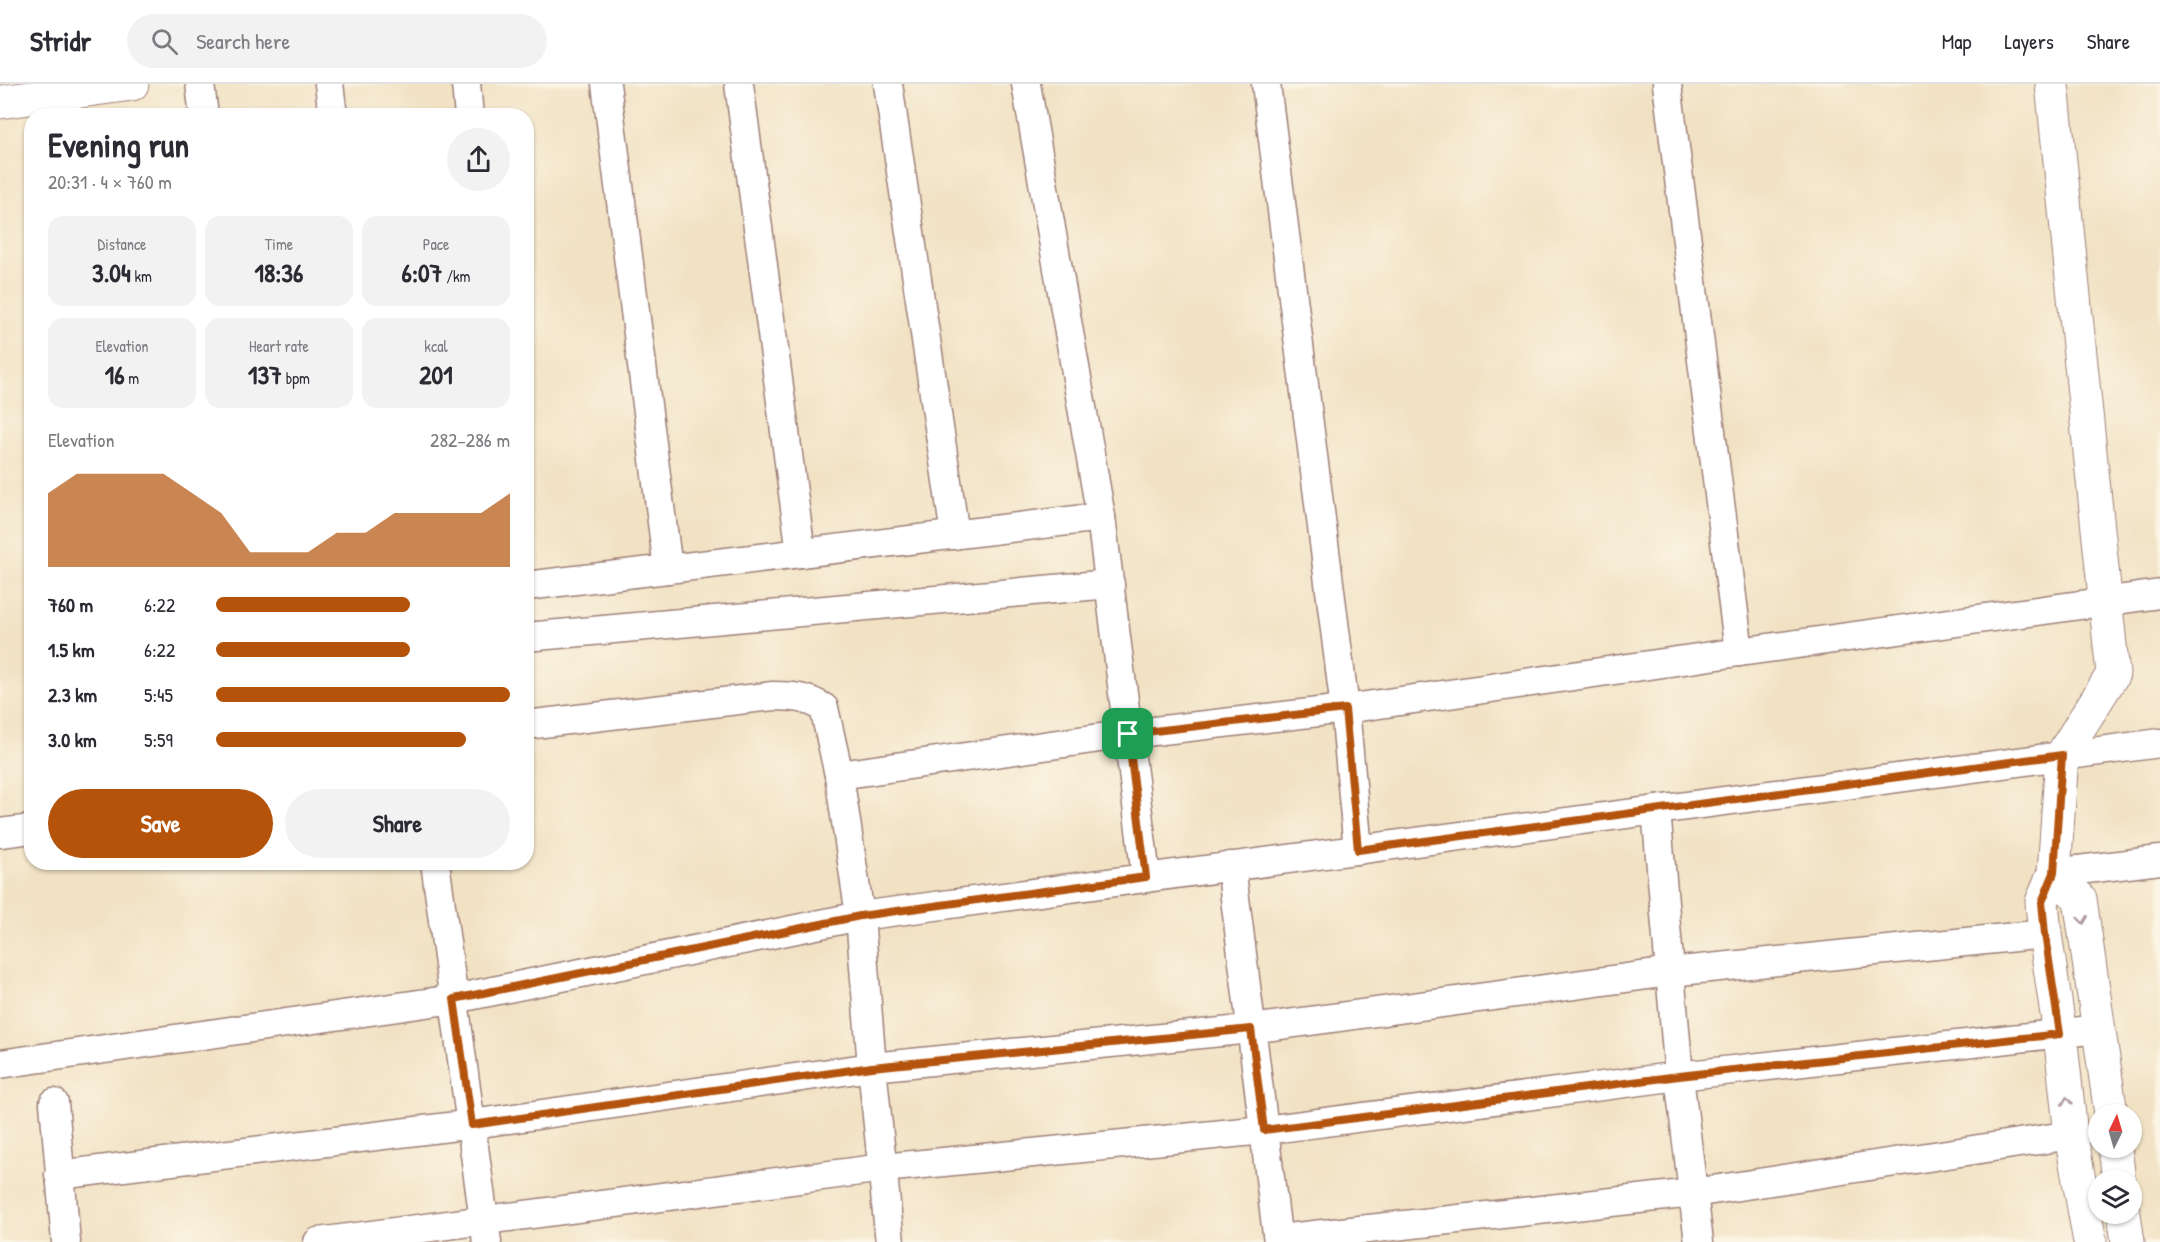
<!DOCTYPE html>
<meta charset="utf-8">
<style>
:root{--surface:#fff;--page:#f2f2f3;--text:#2b2b33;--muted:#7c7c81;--line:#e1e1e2;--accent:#b45309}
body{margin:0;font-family:"Patrick Hand",sans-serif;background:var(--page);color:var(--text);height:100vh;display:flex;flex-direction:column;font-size:22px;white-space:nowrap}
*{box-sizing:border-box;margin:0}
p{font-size:20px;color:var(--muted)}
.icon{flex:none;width:33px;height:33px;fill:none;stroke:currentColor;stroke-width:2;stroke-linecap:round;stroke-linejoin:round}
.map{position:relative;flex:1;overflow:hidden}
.panel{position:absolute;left:24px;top:24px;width:510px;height:762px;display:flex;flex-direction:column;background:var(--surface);border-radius:24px;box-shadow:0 2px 4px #0004}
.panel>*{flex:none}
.needle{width:39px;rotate:5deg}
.buttons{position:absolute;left:2088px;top:1020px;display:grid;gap:12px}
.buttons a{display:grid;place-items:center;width:54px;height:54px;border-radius:50%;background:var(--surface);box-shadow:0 2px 4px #0004;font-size:30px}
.pin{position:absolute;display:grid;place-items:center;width:51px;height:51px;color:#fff;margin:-26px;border-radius:12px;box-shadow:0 3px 9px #0006}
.round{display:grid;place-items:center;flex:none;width:63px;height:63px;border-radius:32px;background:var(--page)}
.overview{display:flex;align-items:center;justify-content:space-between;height:102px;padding:0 24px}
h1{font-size:33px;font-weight:800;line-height:45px}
.metrics{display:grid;grid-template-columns:repeat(3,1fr);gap:9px;height:102px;padding:6px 24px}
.metrics div{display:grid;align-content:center;border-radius:15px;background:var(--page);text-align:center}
.metrics b{font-size:26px;font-weight:800}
.metrics small{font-size:16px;font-weight:400}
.metrics p{font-size:16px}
.chart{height:168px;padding:12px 24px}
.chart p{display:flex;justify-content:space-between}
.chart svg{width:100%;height:108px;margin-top:6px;fill:var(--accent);opacity:.7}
.action{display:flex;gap:12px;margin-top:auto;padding:12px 24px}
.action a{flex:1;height:69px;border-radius:36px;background:var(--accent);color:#fff;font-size:24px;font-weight:800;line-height:69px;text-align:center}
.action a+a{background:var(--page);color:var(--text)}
ul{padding:0 24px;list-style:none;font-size:20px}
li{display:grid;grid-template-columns:96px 72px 1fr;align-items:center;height:45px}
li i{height:15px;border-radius:8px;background:var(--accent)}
header{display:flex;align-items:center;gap:36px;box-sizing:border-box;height:84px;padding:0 30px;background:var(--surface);border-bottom:2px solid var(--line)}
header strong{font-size:28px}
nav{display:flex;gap:33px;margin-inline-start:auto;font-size:21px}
.search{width:420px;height:54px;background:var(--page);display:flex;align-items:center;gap:15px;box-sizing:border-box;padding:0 21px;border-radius:33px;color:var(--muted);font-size:22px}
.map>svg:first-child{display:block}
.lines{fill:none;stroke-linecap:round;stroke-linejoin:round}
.minor-casing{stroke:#9e8078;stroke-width:31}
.tertiary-casing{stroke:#9e8078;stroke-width:35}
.minor{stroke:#fff;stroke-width:28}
.tertiary{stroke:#fff;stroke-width:33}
.oneway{stroke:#ae9aa0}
.route-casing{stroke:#fff;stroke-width:12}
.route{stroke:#b45309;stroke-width:8}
</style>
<header>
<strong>Stridr</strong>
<div class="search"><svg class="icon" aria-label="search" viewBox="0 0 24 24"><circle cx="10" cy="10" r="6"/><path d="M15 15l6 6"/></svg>Search here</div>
<nav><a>Map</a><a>Layers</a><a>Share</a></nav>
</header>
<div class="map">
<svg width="2160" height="1158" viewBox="0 0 2160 1158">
<rect width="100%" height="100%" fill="#fcf5e5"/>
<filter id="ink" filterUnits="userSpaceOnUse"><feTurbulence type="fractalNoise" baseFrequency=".0167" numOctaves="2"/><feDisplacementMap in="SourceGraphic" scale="12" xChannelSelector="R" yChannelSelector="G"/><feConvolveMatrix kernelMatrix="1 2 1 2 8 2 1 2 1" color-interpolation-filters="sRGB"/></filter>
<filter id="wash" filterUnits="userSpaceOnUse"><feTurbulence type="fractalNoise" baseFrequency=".008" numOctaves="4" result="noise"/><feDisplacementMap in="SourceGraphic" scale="24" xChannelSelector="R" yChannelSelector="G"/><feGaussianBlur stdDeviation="1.35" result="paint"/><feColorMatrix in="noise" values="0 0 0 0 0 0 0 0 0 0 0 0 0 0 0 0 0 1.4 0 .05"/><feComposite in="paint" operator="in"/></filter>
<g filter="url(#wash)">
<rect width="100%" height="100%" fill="#f1e2c4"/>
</g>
<g filter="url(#ink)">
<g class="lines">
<g class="minor-casing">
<g id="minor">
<path d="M200,0l4,32"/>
<path d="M329,0l4,32"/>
<path d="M466,0l3,32"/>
<path d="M606,0l62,485"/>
<path d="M739,0l62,469"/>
<path d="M888,0l67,451"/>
<path d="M1026,0l75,433 45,360"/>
<path d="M1266,0l79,625 13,141"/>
<path d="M1667,0l72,568"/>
<path d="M526,502l575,-69"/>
<path d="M526,553l584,-53"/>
<path d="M526,641l247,-29c19,0 34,1 51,12l15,67 21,141 12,151 18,175"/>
<path d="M839,691l289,-41 217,-25 394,-57 421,-58"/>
<path d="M1656,726l23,266 20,166"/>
<path d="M0,749l32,-4"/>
<path d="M435,778l52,380"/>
<path d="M1231,782l47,376"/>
<path d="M2054,789l106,-13"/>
<path d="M0,980l454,-65 406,-83 1300,-173"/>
<path d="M54,1019l12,139"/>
<path d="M59,1091l414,-51 399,-57 379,-38 419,-57 375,-38"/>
<path d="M1278,1155l415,-46 378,-58"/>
<path d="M318,1158l565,-74 381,-38 415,-54 420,-47"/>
</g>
</g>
<g class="tertiary-casing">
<g id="tertiary">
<path d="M2052,0l61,590 -51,81 -8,118 -12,29 3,32 15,100 11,101 19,107"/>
<path d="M0,18l132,-18"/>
<path d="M2054,789l26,26 31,215"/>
<path d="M2115,1064l4,32"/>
<path d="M2124,1130l4,28"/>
</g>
</g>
<use href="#minor" class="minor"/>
<use href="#tertiary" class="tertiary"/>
</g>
<defs><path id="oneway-chevron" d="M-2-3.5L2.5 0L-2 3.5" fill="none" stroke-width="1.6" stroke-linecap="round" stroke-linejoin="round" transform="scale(1.5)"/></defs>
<g class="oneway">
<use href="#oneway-chevron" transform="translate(2083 836) rotate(82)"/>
<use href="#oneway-chevron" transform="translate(2067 1017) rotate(-96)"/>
</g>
</g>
<g class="lines" filter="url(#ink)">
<g class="route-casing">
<path id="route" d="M1345,625l13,141 704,-95 -8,118 -12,29 3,32 15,100 -381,42 -415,54 -13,-101 -379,38 -400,58 -18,-126 406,-83 286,-39 -18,-143z"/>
</g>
<use href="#route" class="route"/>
</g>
</svg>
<div class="buttons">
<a><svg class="needle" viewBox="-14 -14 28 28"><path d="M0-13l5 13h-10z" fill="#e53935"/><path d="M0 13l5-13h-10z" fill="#7c7c81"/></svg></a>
<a><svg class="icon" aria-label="layers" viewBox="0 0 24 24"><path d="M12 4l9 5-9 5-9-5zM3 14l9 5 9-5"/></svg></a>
</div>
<div class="pin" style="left:1128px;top:650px;background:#1e9e55"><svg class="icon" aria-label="arrive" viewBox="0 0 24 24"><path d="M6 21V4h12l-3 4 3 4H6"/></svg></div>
<section class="panel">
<div class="overview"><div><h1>Evening run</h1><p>20:31 · 4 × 760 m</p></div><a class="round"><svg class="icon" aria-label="share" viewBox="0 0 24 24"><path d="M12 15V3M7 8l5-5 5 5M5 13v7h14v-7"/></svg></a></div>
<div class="metrics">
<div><p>Distance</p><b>3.04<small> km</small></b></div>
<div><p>Time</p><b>18:36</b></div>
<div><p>Pace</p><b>6:07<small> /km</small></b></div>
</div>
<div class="metrics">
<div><p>Elevation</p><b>16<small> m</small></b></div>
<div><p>Heart rate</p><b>137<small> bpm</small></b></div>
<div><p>kcal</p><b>201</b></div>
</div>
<div class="chart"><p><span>Elevation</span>282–286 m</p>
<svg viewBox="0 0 160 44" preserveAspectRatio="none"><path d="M0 44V14L10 6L20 6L30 6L40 6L50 14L60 22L70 38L80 38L90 38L100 30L110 30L120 22L130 22L140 22L150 22L160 14V44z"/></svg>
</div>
<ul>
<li><b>760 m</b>6:22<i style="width:66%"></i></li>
<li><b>1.5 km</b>6:22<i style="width:66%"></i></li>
<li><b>2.3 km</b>5:45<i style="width:100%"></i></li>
<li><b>3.0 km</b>5:59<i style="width:85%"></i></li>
</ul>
<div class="action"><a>Save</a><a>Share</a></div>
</section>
</div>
